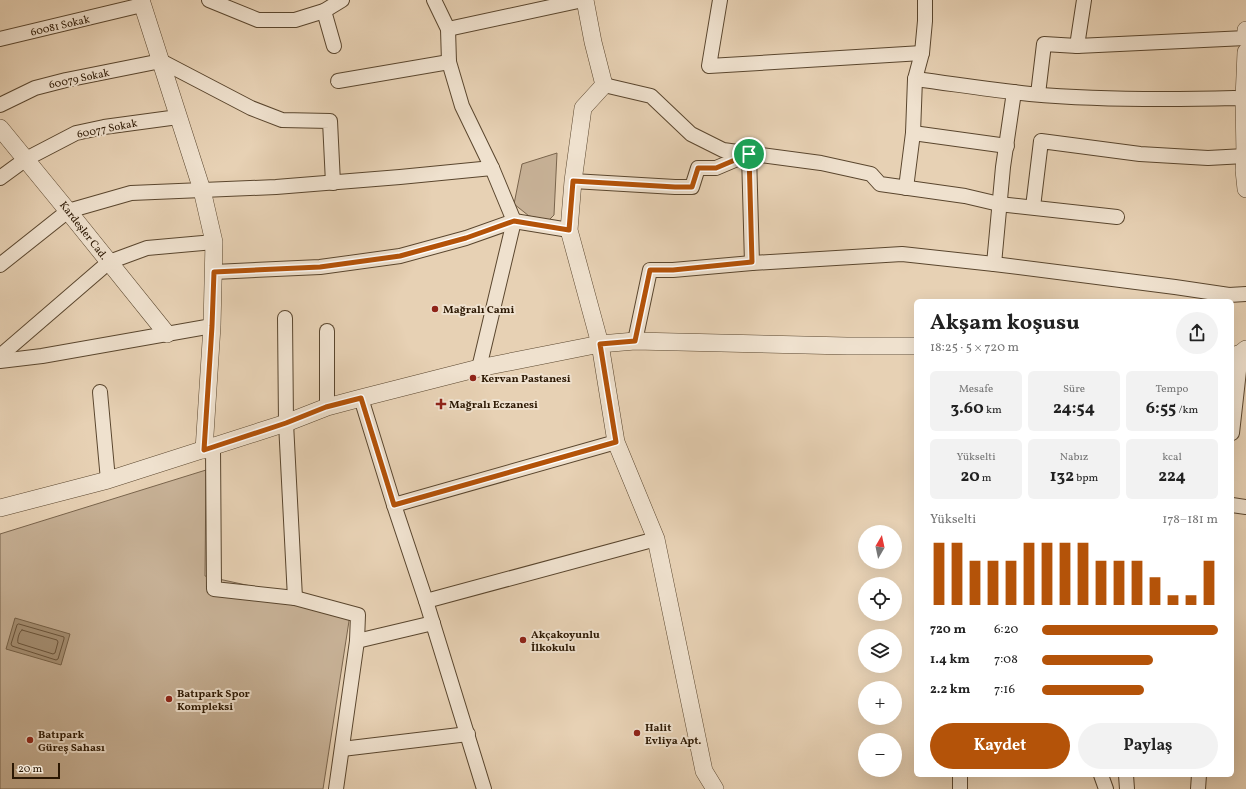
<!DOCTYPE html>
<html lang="tr">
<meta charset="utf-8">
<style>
:root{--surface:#fff;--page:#f2f2f2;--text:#222;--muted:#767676;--accent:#b45309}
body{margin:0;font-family:Vollkorn,serif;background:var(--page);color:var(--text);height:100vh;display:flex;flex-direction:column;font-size:15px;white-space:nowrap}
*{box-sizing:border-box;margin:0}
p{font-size:13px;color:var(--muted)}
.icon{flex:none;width:22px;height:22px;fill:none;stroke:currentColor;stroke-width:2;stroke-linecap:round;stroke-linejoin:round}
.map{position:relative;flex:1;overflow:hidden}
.details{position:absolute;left:914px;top:299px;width:320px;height:478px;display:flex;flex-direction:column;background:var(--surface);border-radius:6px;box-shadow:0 4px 16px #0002}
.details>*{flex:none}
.needle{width:26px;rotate:9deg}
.controls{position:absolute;left:858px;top:525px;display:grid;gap:8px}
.controls a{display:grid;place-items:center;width:44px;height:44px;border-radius:50%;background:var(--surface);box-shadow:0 4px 16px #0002;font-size:20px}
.scale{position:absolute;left:12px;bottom:10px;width:48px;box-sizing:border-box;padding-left:4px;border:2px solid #2b1702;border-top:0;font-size:11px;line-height:14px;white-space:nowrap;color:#2b1702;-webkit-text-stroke:3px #efe1ce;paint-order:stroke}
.pin{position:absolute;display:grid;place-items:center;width:34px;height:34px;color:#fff;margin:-17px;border:2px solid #fff;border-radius:50%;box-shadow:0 1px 4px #0007}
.round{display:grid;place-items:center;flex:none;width:42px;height:42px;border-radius:21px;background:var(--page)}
.overview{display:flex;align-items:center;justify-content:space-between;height:68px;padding:0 16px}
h1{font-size:22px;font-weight:700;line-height:30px}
.figures{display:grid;grid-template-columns:repeat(3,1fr);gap:6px;height:68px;padding:4px 16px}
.figures div{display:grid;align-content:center;border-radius:6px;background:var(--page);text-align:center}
.figures b{font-size:17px;font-weight:700}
.figures small{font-size:11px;font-weight:400}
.figures p{font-size:11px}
.chart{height:112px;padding:8px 16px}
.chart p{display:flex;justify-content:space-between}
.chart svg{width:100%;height:72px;margin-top:4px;stroke:var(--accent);stroke-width:6}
.button{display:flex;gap:8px;margin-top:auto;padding:8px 16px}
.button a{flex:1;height:46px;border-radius:24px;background:var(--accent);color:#fff;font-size:16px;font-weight:700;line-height:46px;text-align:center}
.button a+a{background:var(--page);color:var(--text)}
ul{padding:0 16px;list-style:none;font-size:13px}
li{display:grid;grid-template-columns:64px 48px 1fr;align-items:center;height:30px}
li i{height:10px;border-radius:5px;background:var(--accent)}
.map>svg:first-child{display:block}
.green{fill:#c7b196;stroke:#79644c}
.water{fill:#a79277;stroke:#756148}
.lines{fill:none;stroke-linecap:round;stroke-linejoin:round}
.shore{stroke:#69543c;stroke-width:1}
.minor-casing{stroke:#5a462e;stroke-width:16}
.tertiary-casing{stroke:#5a462e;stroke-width:18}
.minor{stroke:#efe1ce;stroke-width:14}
.tertiary{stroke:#efe1ce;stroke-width:17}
.route-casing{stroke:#fff;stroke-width:8}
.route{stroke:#b45309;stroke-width:5}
.poi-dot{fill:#8f2418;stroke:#efe1ce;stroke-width:1.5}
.labels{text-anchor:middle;stroke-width:4;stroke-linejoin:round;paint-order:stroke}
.street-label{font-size:11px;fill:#2b1702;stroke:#efe1ce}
.poi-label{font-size:11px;font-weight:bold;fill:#2b1702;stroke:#efe1ce;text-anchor:start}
</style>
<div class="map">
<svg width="1246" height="789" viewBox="0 0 1246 789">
<rect width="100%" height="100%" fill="#e7d1b4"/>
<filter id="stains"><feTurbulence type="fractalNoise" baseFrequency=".005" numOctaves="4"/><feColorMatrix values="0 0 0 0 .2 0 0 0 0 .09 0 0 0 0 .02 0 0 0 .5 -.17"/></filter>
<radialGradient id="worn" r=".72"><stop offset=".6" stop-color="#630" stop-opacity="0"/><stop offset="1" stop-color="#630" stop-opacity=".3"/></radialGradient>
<g class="green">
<path d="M557,153l-3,62 -5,5 -20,-4 -15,-12 8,-40z"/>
<path d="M206,470l-1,106 146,32 -28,181h-323v-255z"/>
</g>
<path class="water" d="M15,618l55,16 -9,31 -55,-16z"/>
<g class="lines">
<g class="shore">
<path d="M19,624l45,13v2l-6,20 -2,1 -44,-14 -1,-2 6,-19z"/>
<path d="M22,630l35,10 1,2 -3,11 -2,1 -35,-11c-1,-3 1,-11 4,-13z"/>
</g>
<g class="minor-casing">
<g id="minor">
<path d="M209,0l49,20h37l29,-9 18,-11"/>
<path d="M434,0l14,29 1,33 13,44 30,62 22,53 -35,147"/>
<path d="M720,0l-11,66 213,-13"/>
<path d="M324,11l10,35"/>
<path d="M448,29l135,-29"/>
<path d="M0,39l142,-34"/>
<path d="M1077,46l7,-46"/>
<path d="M915,79c39,5 77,11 115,15 68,6 136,6 204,4l10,1"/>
<path d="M338,81l111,-19"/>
<path d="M604,85l47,11 40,38 32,16 98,13 50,11 9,10 85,12 34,8 118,13"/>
<path d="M1038,94l6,-50 33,2 169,-8"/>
<path d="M0,105l35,-17 31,-8 95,-19 90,47 31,12 48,1 3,62"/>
<path d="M913,133l94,13"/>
<path d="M0,178l26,-19 50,-26 28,-6 74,-10"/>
<path d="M573,181l102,6h17l6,-19h18l33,-14 3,109"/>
<path d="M906,188l7,-55 2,-54 7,-26 3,-32v-21"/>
<path d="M1033,207l8,-66 99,13 68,4 37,-2"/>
<path d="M994,264l9,-97 11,-75"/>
<path d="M0,265l68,-54 63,-18 145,-6 124,-10 92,-9"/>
<path d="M214,272l106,-5 80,-11 66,-18 48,-17 55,9"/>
<path d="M285,318l1,105 9,175"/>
<path d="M635,341l15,-71h23l79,-7 150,-9 92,10 181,23 54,8 17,-1"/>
<path d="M0,356l109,-94 38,-14 67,-6"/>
<path d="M0,361l42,-5 170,-30"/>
<path d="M100,392l8,88"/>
<path d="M361,398l33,107 32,96 58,188"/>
<path d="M327,407v-76"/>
<path d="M1232,433l9,-80"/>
<path d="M213,447l1,142 81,9 63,17 -1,26 -21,148"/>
<path d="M394,505l222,-63"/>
<path d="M1232,505l14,2"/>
<path d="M426,601l230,-62"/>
<path d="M357,641l76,-18"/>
<path d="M342,749l126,-15"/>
<path d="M1101,775l5,14"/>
<path d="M1126,775l1,14"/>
<path d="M960,789v-14"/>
<path d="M1198,789l1,-14"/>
</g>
</g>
<g class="tertiary-casing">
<g id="tertiary">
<path d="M141,0l61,190 12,52 -2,84 -8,124"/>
<path d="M585,0l8,42 11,43 -21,23 -10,73 -4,49 31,114 16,98 40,97 48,232 11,18"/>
<path d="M1246,30v2"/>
<path d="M1246,52l-2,47 1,57 -1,14 2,19"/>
<path d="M0,128l68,83 99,123"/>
<path d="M1232,356l9,-3 5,-4"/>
<path d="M0,508l108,-28 178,-57 41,-16 34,-9 118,-30 121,-24 35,-3 212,5h69"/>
</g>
</g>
<use href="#minor" class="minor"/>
<use href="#tertiary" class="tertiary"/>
</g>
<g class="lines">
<g class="route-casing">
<path id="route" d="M749,154l3,108 -79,8h-23l-15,71 -35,3 16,98 -222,63 -33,-107 -35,9 -40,16 -82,27 8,-124 2,-54 106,-5 80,-11 66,-18 48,-17 55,9 4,-49 102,6h17l6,-19h18z"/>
</g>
<use href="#route" class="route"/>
</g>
<g class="poi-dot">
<circle cx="435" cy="309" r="4"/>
<circle cx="473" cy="378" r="4"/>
<path d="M439 398h4v4h4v4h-4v4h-4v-4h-4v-4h4z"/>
<circle cx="523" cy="640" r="4"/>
<circle cx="169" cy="699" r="4"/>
<circle cx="637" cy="733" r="4"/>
<circle cx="30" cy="740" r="4"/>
</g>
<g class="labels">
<g class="street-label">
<text transform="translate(60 25) rotate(-13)" y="4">60081 Sokak</text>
<text transform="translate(79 78) rotate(-12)" y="4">60079 Sokak</text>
<text transform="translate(107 128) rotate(-11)" y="4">60077 Sokak</text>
<text transform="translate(84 230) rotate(52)" y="4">Kardeşler Cad.</text>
</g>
<g class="poi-label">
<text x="443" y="313">Mağralı Cami</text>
<text x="481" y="382">Kervan Pastanesi</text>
<text x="449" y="408">Mağralı Eczanesi</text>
<text x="531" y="638">Akçakoyunlu<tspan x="531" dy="13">İlkokulu</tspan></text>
<text x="177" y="697">Batıpark Spor<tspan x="177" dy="13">Kompleksi</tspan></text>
<text x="645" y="731">Halit<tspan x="645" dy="13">Evliya Apt.</tspan></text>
<text x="38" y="738">Batıpark<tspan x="38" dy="13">Güreş Sahası</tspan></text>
</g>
</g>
<rect width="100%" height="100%" filter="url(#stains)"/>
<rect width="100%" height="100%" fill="url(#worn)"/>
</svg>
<div class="controls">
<a><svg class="needle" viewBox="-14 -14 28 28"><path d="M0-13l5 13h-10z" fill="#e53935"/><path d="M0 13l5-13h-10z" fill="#767676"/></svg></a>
<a><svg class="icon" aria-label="locate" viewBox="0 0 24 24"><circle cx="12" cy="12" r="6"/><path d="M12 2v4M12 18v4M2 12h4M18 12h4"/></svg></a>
<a><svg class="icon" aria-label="layers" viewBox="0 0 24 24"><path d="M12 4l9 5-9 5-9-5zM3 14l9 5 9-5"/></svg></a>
<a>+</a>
<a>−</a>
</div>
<div class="scale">20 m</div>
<div class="pin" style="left:749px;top:154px;background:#1e9e55"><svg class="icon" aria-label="arrive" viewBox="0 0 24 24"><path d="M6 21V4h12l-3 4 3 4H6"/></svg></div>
<section class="details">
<div class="overview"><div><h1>Akşam koşusu</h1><p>18:25 · 5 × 720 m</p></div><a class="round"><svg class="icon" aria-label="share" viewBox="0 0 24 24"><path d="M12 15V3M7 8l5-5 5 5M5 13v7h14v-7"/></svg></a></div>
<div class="figures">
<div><p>Mesafe</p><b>3.60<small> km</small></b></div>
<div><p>Süre</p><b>24:54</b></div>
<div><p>Tempo</p><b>6:55<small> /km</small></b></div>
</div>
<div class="figures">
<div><p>Yükselti</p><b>20<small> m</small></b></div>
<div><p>Nabız</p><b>132<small> bpm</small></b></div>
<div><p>kcal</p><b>224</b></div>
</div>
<div class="chart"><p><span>Yükselti</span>178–181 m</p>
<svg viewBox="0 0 160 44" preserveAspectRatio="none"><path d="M5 44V6M15 44V6M25 44V17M35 44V17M45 44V17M55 44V6M65 44V6M75 44V6M85 44V6M95 44V17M105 44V17M115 44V17M125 44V27M135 44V38M145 44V38M155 44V17"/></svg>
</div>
<ul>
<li><b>720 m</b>6:20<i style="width:100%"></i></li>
<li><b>1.4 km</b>7:08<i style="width:63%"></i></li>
<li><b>2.2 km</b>7:16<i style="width:58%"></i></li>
</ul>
<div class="button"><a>Kaydet</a><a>Paylaş</a></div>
</section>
</div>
